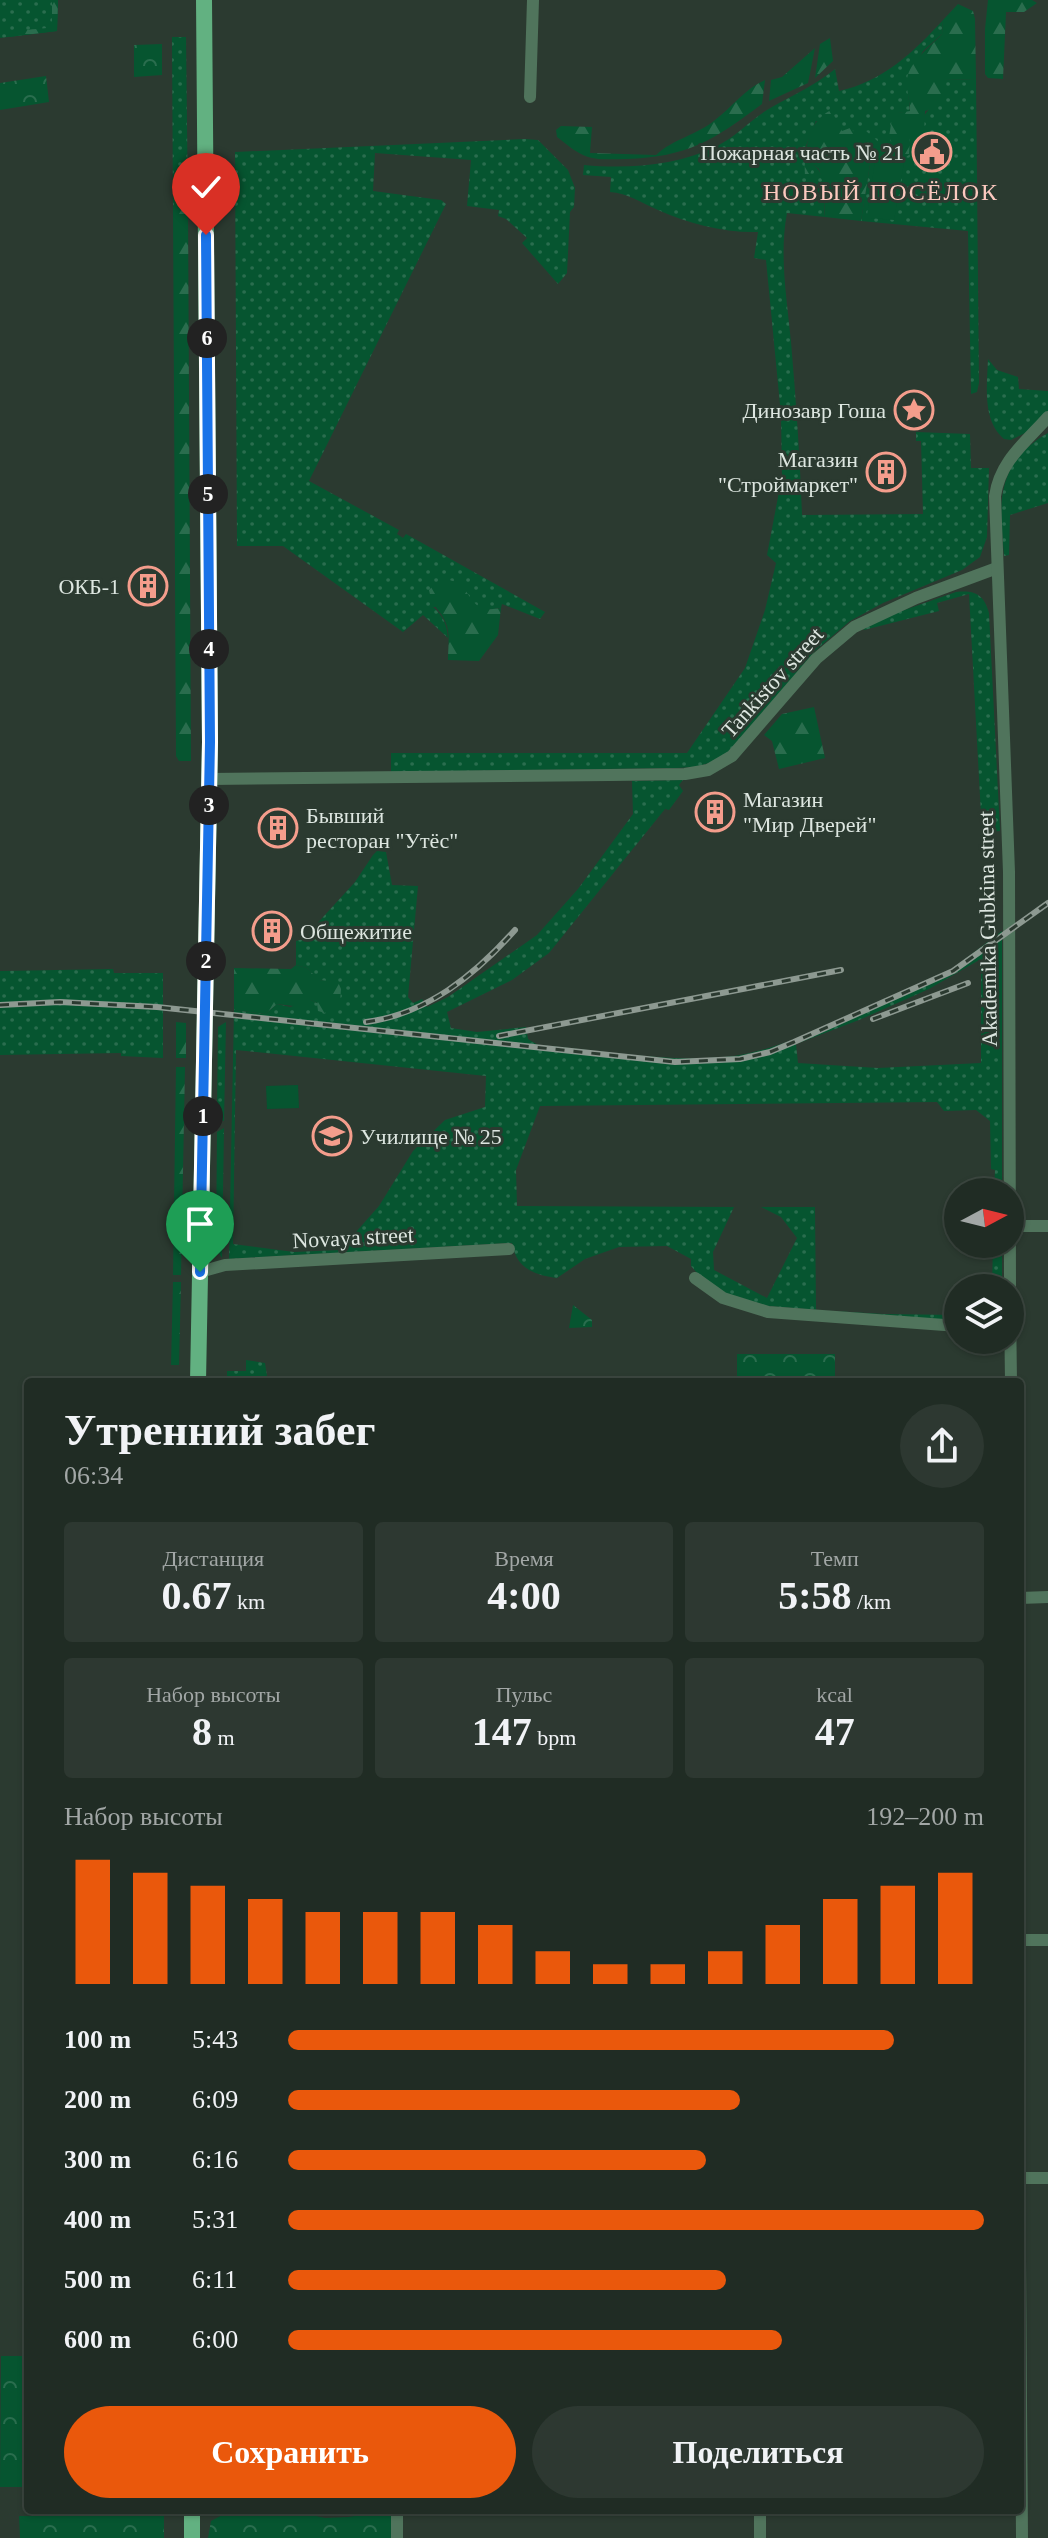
<!DOCTYPE html>
<html lang="ru">
<meta charset="utf-8">
<style>
:root{--surface:#202c24;--page:#2d3831;--text:#f1f3f6;--muted:#a2a7a6;--line:#3d4841;--accent:#ea580c}
body{margin:0;font-family:"Times New Roman",serif;background:var(--page);color:var(--text);height:100vh;display:flex;flex-direction:column;font-size:30px;white-space:nowrap}
*{box-sizing:border-box;margin:0}
p{font-size:26px;color:var(--muted)}
.icon{flex:none;width:44px;height:44px;fill:none;stroke:currentColor;stroke-width:2;stroke-linecap:round;stroke-linejoin:round}
.map{position:relative;flex:1;overflow:hidden}
.sheet{position:absolute;left:24px;top:1378px;width:1000px;height:1136px;display:flex;flex-direction:column;background:var(--surface);border-radius:8px;box-shadow:0 2px 6px #0004,0 0 0 2px var(--line)}
.sheet>*{flex:none}
.needle{width:52px;rotate:83deg}
.buttons{position:absolute;left:944px;top:1178px;display:grid;gap:16px}
.buttons a{display:grid;place-items:center;width:80px;height:80px;border-radius:50%;background:var(--surface);box-shadow:0 2px 6px #0004,0 0 0 2px var(--line);font-size:40px}
.pin{position:absolute;display:grid;place-items:center;width:68px;height:68px;color:#fff;margin:-82px -34px;border-radius:50% 50% 50% 0;rotate:-45deg;box-shadow:0 0 8px #0007}
.pin .icon{rotate:45deg}
.km{position:absolute;width:40px;height:40px;margin:-20px;border-radius:50%;background:#222;color:#fff;font-size:22px;line-height:40px;text-align:center}
.round{display:grid;place-items:center;flex:none;width:84px;height:84px;border-radius:42px;background:var(--page)}
.summary{display:flex;align-items:center;justify-content:space-between;height:136px;padding:0 40px}
h1{font-size:44px;font-weight:700;line-height:60px}
.figures{display:grid;grid-template-columns:repeat(3,1fr);gap:12px;height:136px;padding:8px 40px}
.figures div{display:grid;align-content:center;border-radius:8px;background:var(--page);text-align:center}
.figures b{font-size:40px;font-weight:700}
.figures small{font-size:22px;font-weight:400}
.figures p{font-size:22px}
.chart{height:224px;padding:16px 40px}
.chart p{display:flex;justify-content:space-between}
.chart svg{width:100%;height:144px;margin-top:8px;stroke:var(--accent);stroke-width:6}
.cta{display:flex;gap:16px;margin-top:auto;padding:16px 40px}
.cta a{flex:1;height:92px;border-radius:48px;background:var(--accent);color:#fff;font-size:32px;font-weight:700;line-height:92px;text-align:center}
.cta a+a{background:var(--page);color:var(--text)}
ul{padding:0 40px;list-style:none;font-size:26px}
li{display:grid;grid-template-columns:128px 96px 1fr;align-items:center;height:60px}
li i{height:20px;border-radius:10px;background:var(--accent)}
.map>svg:first-child{display:block}
.grass{fill:url(#grass-dots);fill-rule:evenodd}
.forest{fill:url(#forest-firs)}
.park{fill:url(#park-crowns)}
.pitch{fill:#065530}
.lines{fill:none;stroke-linecap:round;stroke-linejoin:round}
.minor{stroke:#50745c;stroke-width:12}
.major{stroke:#62b181;stroke-width:16}
.rail-casing{stroke:#8d9991;stroke-width:6}
.rail{stroke:#2b3a30;stroke-width:3;stroke-dasharray:9;stroke-linecap:butt}
.route-casing{stroke:#fff;stroke-width:16}
.route{stroke:#1a73e8;stroke-width:10}
.labels{text-anchor:middle;stroke-width:6;stroke-linejoin:round;paint-order:stroke}
.poi-label{font-size:22px;fill:#dde6e0;stroke:#2b3a30;text-anchor:end}
.street-label{font-size:22px;fill:#dde6e0;stroke:#2b3a30}
.neighbourhood-label{font-size:24px;letter-spacing:2px;fill:#fcc9bf;stroke:#2b3a30}
</style>
<div class="map">
<svg width="1048" height="2538" viewBox="0 0 1048 2538">
<defs>
<pattern id="grass-dots" width="8" height="8" patternUnits="userSpaceOnUse" patternTransform="scale(2)"><rect width="8" height="8" fill="#065530"/><path d="M2 2h.1M6 6h.1" fill="none" stroke="#2a6d4e" stroke-width="1.8" stroke-linecap="round"/></pattern>
<pattern id="forest-firs" width="22" height="20" patternUnits="userSpaceOnUse" patternTransform="scale(2)"><rect width="22" height="20" fill="#065530"/><path d="M5 1l3.5 6h-7zM16 11l3.5 6h-7z" fill="#2a6d4e"/></pattern>
<pattern id="park-crowns" width="20" height="18" patternUnits="userSpaceOnUse" patternTransform="scale(2)"><rect width="20" height="18" fill="#065530"/><path d="M2 6a3 3 0 1 1 6 0M12 15a3 3 0 1 1 6 0" fill="none" stroke="#2a6d4e"/></pattern>
</defs>
<rect width="100%" height="100%" fill="#2b3a30"/>
<g class="grass">
<path d="M0,0h58l-1,31 -57,7z"/>
<path d="M943,20l-1,14 -19,17 -16,29 3,32 -12,1 12,21 26,-34 9,-20 31,-1 3,304 -2,9 -6,2 -3,-163 -107,-10 11,-69 3,-2 -18,-16 -15,-2 -6,-10 -20,-1 -11,27v27l9,-10c14,11 9,35 11,52l-38,-4c-8,42 0,86 4,129 5,58 9,115 11,173l121,-1 -2,-73h-5v-9l54,2 1,34h18l-2,69 -7,20 -18,13 -79,33 -33,18 -34,29 -74,89 -21,20 -25,8 -20,1 -285,4v-19h296l58,-85 20,-58 11,-47 -9,-8 15,-79 -1,-61 -15,-155 -12,-2 4,-26c-33,1 -69,-8 -100,-22 -16,-7 -31,-17 -48,-18l1,-15 -28,-2 1,-10c43,4 93,1 133,-19 20,-10 35,-28 55,-39 23,-13 42,-21 63,-38l4,22c43,-9 75,-39 104,-71z"/>
<path d="M172,37h14l2,172h-15z"/>
<path d="M525,139l13,1 30,30 7,18 -1,19 -4,5 -3,61 -9,11 -36,-41 5,-5 -21,-19 -8,-3 1,-6 -32,-4 4,-46 -96,-7 -2,38 68,9 5,4 -137,277 90,49 -2,4 6,4 3,-4 139,78 -5,7 -38,-15 -1,4 -15,2 -9,-3h-44c10,9 14,17 15,31l-25,-23 -20,17 -120,-86h-46l-2,-394z"/>
<path d="M988,359l9,11 21,7 1,12 29,2v22l-23,20 -14,7 -7,-1c-22,-19 -17,-53 -16,-80z"/>
<path d="M1048,433v70l-38,12 -1,40 -5,1c-3,-41 -10,-77 23,-108 7,-6 13,-11 21,-15z"/>
<path d="M956,592c18,-2 28,2 33,21l11,218 -18,2 -13,-239 -32,9 2,8 -75,19 -1,-2 30,-14z"/>
<path d="M683,780l-4,5 4,6 -14,19 -4,-1 -116,144 -37,27 -65,32 4,16 26,4 49,-5 2,12 10,6c62,5 134,19 196,11 60,-9 136,-51 193,-76l25,-11 50,-38v261h-8l1,-22 -4,-1 -1,-48 -14,-11 -32,1 -7,-9 -397,4 -24,64 1,36 217,1 -21,45 1,18 53,28 30,-60 -16,-21 -20,-10h54l1,103 68,4 74,1v6l-190,-15 -42,-12 -29,-21 -6,-7v-7l-24,-13 -48,1 -34,12 -28,19c-23,-3 -41,-10 -45,-35l-283,16 5,-249 31,4 12,-10 13,3 21,-7 6,3 15,-21 -14,-2 -11,-12 -11,-3v-24l11,-3 7,-11 41,-45 18,-27 4,-4 9,1 6,33 26,1 -10,111 5,6 9,-4 5,8 21,-10 89,-62 41,-46 55,-75 -1,-33zM981,959v104l-103,5 -80,-5 -2,-19 63,-24 70,-31zM236,1050l250,26 -1,31 -40,13 -32,31 -34,55 -39,44 -46,2 -61,-8z"/>
<path d="M113,969l1,4h49v85l-42,-2v-3l-121,2v-84z"/>
<path d="M226,1022l-2,99 -4,-1 -3,-9 1,-84z"/>
<path d="M993,1244h9v44h-10z"/>
<path d="M246,1360l19,3 3,19h-41v-11h19z"/>
</g>
<g class="forest">
<path d="M52,0h6l-1,31 -48,6c10,-9 26,-7 38,-9l5,-7z"/>
<path d="M988,0h44l5,3 -13,9h-18l-3,67 -15,-1 -3,-4v-45z"/>
<path d="M958,4l15,7 2,8 1,60 -31,1 1,21 -10,-1 -2,8 -9,3 -1,22 -14,2 -1,20 -3,2 -4,-7 -8,-3 -5,-10 3,-19 6,-5 12,-2c0,-9 -4,-22 -3,-32 3,-18 23,-32 35,-45l1,-14z"/>
<path d="M830,38l3,23 -18,17 5,-34z"/>
<path d="M815,48l-7,35 -39,18 2,-21 11,-3z"/>
<path d="M765,80l-3,24c-48,36 -74,53 -136,55 -14,0 -30,2 -43,-4 -9,-4 -18,-12 -26,-18l-1,-7 5,-4 31,1 -2,26 66,2c17,-16 41,-20 59,-35 17,-13 31,-32 50,-40z"/>
<path d="M831,110l11,21 8,-3 7,6 9,-3 16,14 -1,4 -9,3 -11,69 -36,-4 -1,-29 -5,-19 -5,-4 -6,13 -3,-2c-1,-25 2,-54 26,-66z"/>
<path d="M173,209h15l3,552h-12l-3,-5z"/>
<path d="M449,580l11,3c14,18 15,30 41,25l-3,27 -19,26 -31,-1c0,-11 2,-24 -1,-34 -5,-16 -14,-16 -18,-36l7,-7z"/>
<path d="M814,707l11,51 -46,11 -7,-28 -8,-6 18,-21z"/>
<path d="M296,965l11,3 12,12 19,2 3,7 -1,13 -15,11 -7,-2 -1,-8 -6,-3 -9,7 -25,-3 -12,10 -31,-4v-42l57,1z"/>
<path d="M176,1022l10,1v35h-10z"/>
<path d="M176,1067h9l-4,208h-8z"/>
<path d="M224,1128l-2,130 -6,-9 1,-117z"/>
<path d="M173,1282h8l-2,83h-8z"/>
</g>
<g class="park">
<path d="M162,44v31l-28,2v-32z"/>
<path d="M46,76l3,26 -49,8v-27z"/>
<path d="M573,1305l19,15v7l-23,1z"/>
<rect x="737" y="1354" width="98" height="28"/>
<path d="M1,2356h27v131h-28z"/>
<path d="M388,2511l4,2 1,25h-185l3,-17 15,-8 73,-1 26,6 23,-1z"/>
<path d="M19,2516h145v22h-144z"/>
</g>
<g class="pitch">
<path d="M881,151l24,6 -11,63 -23,-2 -4,-3 9,-61z"/>
<path d="M298,1085l1,23 -32,1 -1,-23z"/>
</g>
<g class="lines">
<g class="minor">
<path d="M530,97l3,-97"/>
<path d="M209,779l401,-4 75,-1 23,-4 24,-14 84,-97 38,-32 62,-29 81,-30"/>
<path d="M1010,1226h38"/>
<path d="M200,1272l25,-7 284,-16"/>
<path d="M695,1278l28,20 45,14 190,14"/>
<path d="M1010,1290l-1,-418 -14,-376c5,-35 31,-54 53,-79"/>
<path d="M1010,1304l1,78"/>
<path d="M1020,1598l28,-1"/>
<path d="M1020,1940h28"/>
<path d="M1020,2178h28"/>
<path d="M1020,2260l2,278"/>
<path d="M397,2510v28"/>
<path d="M760,2510v28"/>
</g>
<g class="major">
<path d="M198,1382l12,-640 -6,-742"/>
<path d="M192,2538v-28"/>
</g>
<g class="rail-casing">
<g id="rail">
<path d="M0,1005l60,-3 97,5 518,55 65,-3 30,-7 24,-10 159,-71 95,-68"/>
<path d="M873,1019l95,-36"/>
<path d="M366,1022c61,-8 109,-47 149,-92"/>
<path d="M499,1036l342,-66"/>
</g>
</g>
<use href="#rail" class="rail"/>
</g>
<g class="lines">
<g class="route-casing">
<path id="route" d="M200,1272l10,-530 -4,-507"/>
</g>
<use href="#route" class="route"/>
</g>
<defs>
<g id="civic-ring" transform="scale(2)"><circle r="9.5" fill="#2b3a30" stroke="#f49d8c" stroke-width="1.5"/><path d="M-.6-6.5H3V-4.5H.6V-3L4-1V1h2V6H-6V1h2V-1L-.6-3ZM-1.2 2.5V6h2.4V2.5Z" fill="#f49d8c"/></g>
<g id="sight-ring" transform="scale(2)"><circle r="9.5" fill="#2b3a30" stroke="#f49d8c" stroke-width="1.5"/><path d="M0-6L1.8-2.2L6-1.7L2.9 1.2L3.7 5.4L0 3.3L-3.7 5.4L-2.9 1.2L-6-1.7L-1.8-2.2Z" fill="#f49d8c"/></g>
<g id="building-ring" transform="scale(2)"><circle r="9.5" fill="#2b3a30" stroke="#f49d8c" stroke-width="1.5"/><path d="M-4-6H4V6H1V3H-1V6H-4ZM-2.5-4.3h1.7v1.8h-1.7ZM.8-4.3h1.7v1.8H.8ZM-2.5-1h1.7V.8h-1.7ZM.8-1h1.7V.8H.8Z" fill="#f49d8c"/></g>
<g id="university-ring" transform="scale(2)"><circle r="9.5" fill="#2b3a30" stroke="#f49d8c" stroke-width="1.5"/><path d="M0-5L7-2L0 1L-7-2ZM-4 1L0 2.5L4 1V4Q0 6-4 4Z" fill="#f49d8c"/></g>
</defs>
<g fill-rule="evenodd">
<use href="#civic-ring" x="932" y="152"/>
<use href="#sight-ring" x="914" y="410"/>
<use href="#building-ring" x="886" y="472"/>
<use href="#building-ring" x="148" y="586"/>
<use href="#building-ring" x="715" y="812"/>
<use href="#building-ring" x="278" y="828"/>
<use href="#building-ring" x="272" y="931"/>
<use href="#university-ring" x="332" y="1136"/>
</g>
<g class="labels">
<g class="poi-label">
<text x="904" y="160">Пожарная часть № 21</text>
<text x="886" y="418">Динозавр Гоша</text>
<text x="858" y="467">Магазин<tspan x="858" dy="25">"Строймаркет"</tspan></text>
<text x="120" y="594">ОКБ-1</text>
<text x="743" y="807" text-anchor="start">Магазин<tspan x="743" dy="25">"Мир Дверей"</tspan></text>
<text x="306" y="823" text-anchor="start">Бывший<tspan x="306" dy="25">ресторан "Утёс"</tspan></text>
<text x="300" y="939" text-anchor="start">Общежитие</text>
<text x="360" y="1144" text-anchor="start">Училище № 25</text>
</g>
<g class="street-label">
<text transform="translate(772 682) rotate(-48)" y="8">Tankistov street</text>
<text transform="translate(987 929) rotate(-91)" y="8">Akademika Gubkina street</text>
<text transform="translate(353 1237) rotate(-3)" y="8">Novaya street</text>
</g>
<g class="neighbourhood-label">
<text x="881" y="200">НОВЫЙ ПОСЁЛОК</text>
</g>
</g>
</svg>
<div class="buttons">
<a><svg class="needle" viewBox="-14 -14 28 28"><path d="M0-13l5 13h-10z" fill="#e53935"/><path d="M0 13l5-13h-10z" fill="#a2a7a6"/></svg></a>
<a><svg class="icon" aria-label="layers" viewBox="0 0 24 24"><path d="M12 4l9 5-9 5-9-5zM3 14l9 5 9-5"/></svg></a>
</div>
<div class="pin" style="left:200px;top:1272px;background:#1e9e55"><svg class="icon" aria-label="arrive" viewBox="0 0 24 24"><path d="M6 21V4h12l-3 4 3 4H6"/></svg></div>
<div class="pin" style="left:206px;top:235px;background:#d93025"><svg class="icon" aria-label="check" viewBox="0 0 24 24"><path d="M5 12l5 5 9-10"/></svg></div>
<b class="km" style="left:203px;top:1116px">1</b>
<b class="km" style="left:206px;top:961px">2</b>
<b class="km" style="left:209px;top:805px">3</b>
<b class="km" style="left:209px;top:649px">4</b>
<b class="km" style="left:208px;top:494px">5</b>
<b class="km" style="left:207px;top:338px">6</b>
<section class="sheet">
<div class="summary"><div><h1>Утренний забег</h1><p>06:34</p></div><a class="round"><svg class="icon" aria-label="share" viewBox="0 0 24 24"><path d="M12 15V3M7 8l5-5 5 5M5 13v7h14v-7"/></svg></a></div>
<div class="figures">
<div><p>Дистанция</p><b>0.67<small> km</small></b></div>
<div><p>Время</p><b>4:00</b></div>
<div><p>Темп</p><b>5:58<small> /km</small></b></div>
</div>
<div class="figures">
<div><p>Набор высоты</p><b>8<small> m</small></b></div>
<div><p>Пульс</p><b>147<small> bpm</small></b></div>
<div><p>kcal</p><b>47</b></div>
</div>
<div class="chart"><p><span>Набор высоты</span>192–200 m</p>
<svg viewBox="0 0 160 44" preserveAspectRatio="none"><path d="M5 44V6M15 44V10M25 44V14M35 44V18M45 44V22M55 44V22M65 44V22M75 44V26M85 44V34M95 44V38M105 44V38M115 44V34M125 44V26M135 44V18M145 44V14M155 44V10"/></svg>
</div>
<ul>
<li><b>100 m</b>5:43<i style="width:87%"></i></li>
<li><b>200 m</b>6:09<i style="width:65%"></i></li>
<li><b>300 m</b>6:16<i style="width:60%"></i></li>
<li><b>400 m</b>5:31<i style="width:100%"></i></li>
<li><b>500 m</b>6:11<i style="width:63%"></i></li>
<li><b>600 m</b>6:00<i style="width:71%"></i></li>
</ul>
<div class="cta"><a>Сохранить</a><a>Поделиться</a></div>
</section>
</div>
